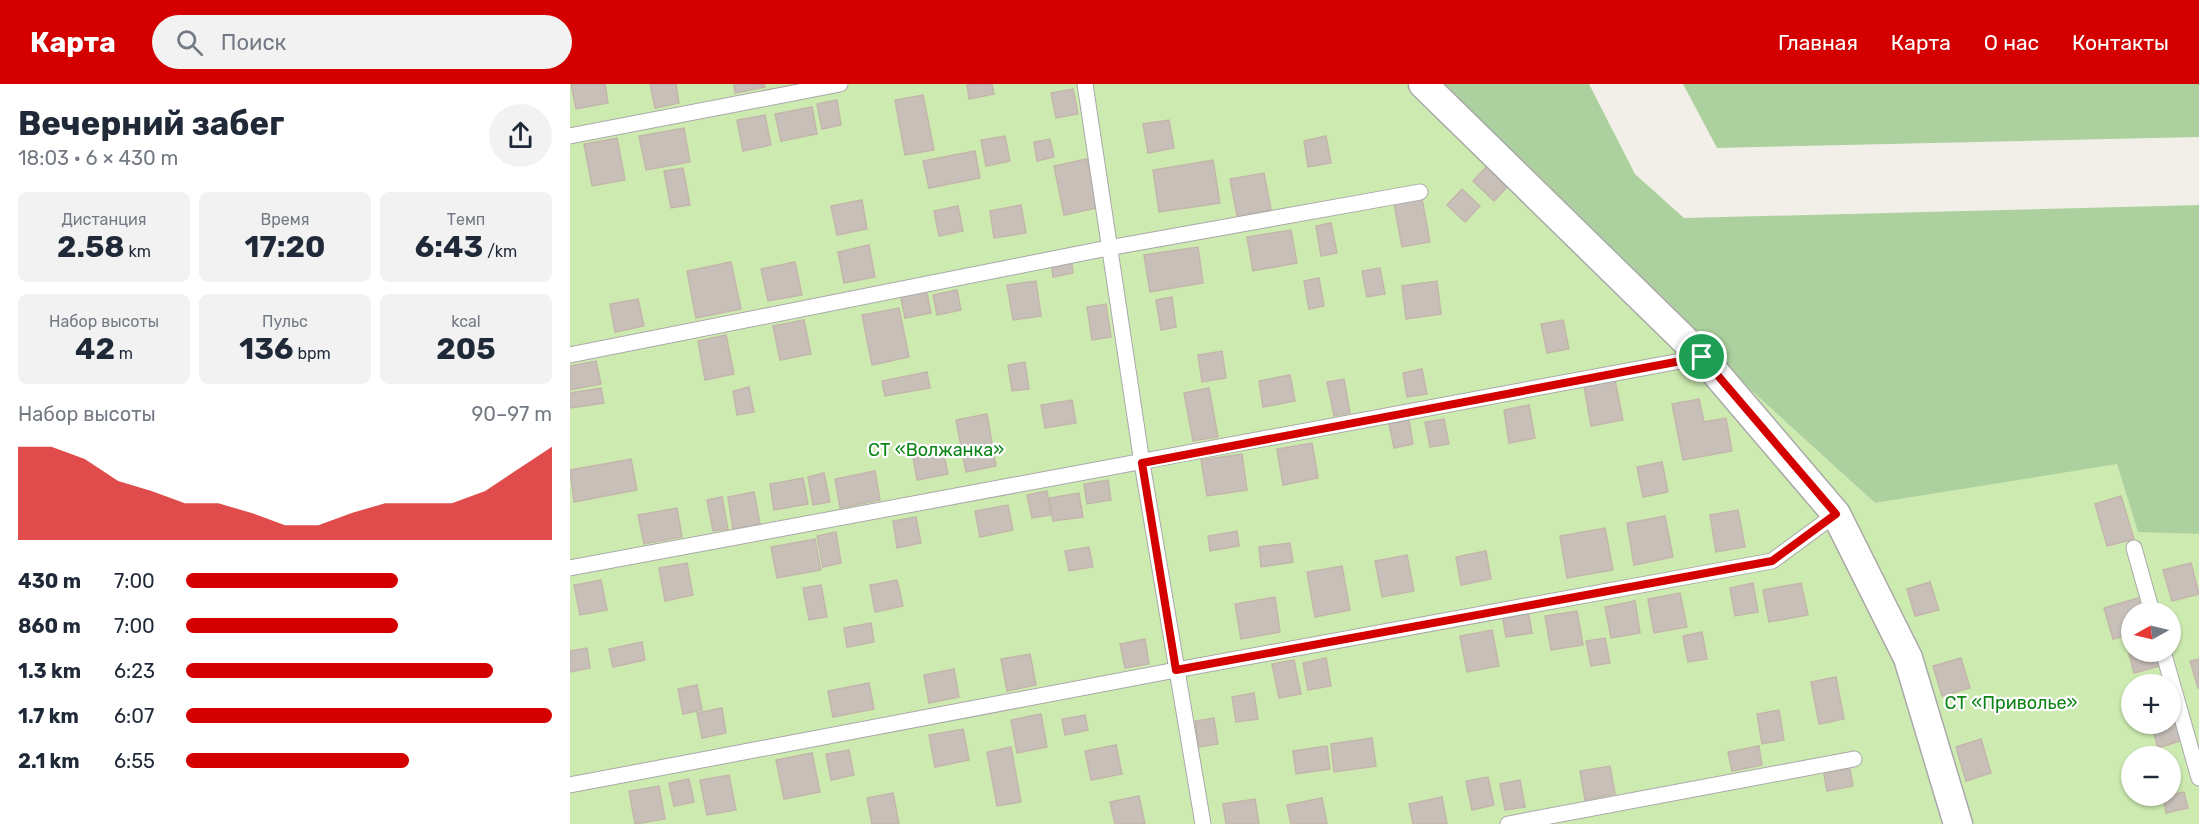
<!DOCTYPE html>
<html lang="ru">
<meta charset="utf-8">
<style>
:root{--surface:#fff;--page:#f2f2f3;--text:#1f2937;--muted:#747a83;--accent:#d40000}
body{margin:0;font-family:Rubik,sans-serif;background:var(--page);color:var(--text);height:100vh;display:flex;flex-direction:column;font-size:22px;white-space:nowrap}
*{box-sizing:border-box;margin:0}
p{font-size:20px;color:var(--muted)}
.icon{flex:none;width:33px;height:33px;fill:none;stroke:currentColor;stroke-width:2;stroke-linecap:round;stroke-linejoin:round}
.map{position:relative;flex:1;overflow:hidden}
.drawer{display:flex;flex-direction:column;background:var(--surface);width:570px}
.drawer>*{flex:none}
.needle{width:39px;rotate:262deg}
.fabs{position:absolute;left:1551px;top:518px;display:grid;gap:12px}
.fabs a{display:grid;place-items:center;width:60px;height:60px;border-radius:50%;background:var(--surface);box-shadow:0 2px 4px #0004;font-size:30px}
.pin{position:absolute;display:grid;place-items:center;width:51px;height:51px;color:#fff;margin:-26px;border:3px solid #fff;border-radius:50%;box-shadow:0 2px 6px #0007}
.round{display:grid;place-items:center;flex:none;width:63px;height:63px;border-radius:32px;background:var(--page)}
.overview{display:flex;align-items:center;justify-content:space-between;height:102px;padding:0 18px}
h1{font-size:33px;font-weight:700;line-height:45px}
.stats{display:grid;grid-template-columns:repeat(3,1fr);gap:9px;height:102px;padding:6px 18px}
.stats div{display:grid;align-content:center;border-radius:9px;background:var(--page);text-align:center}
.stats b{font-size:30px;font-weight:700}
.stats small{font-size:16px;font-weight:400}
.stats p{font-size:16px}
.chart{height:168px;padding:12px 18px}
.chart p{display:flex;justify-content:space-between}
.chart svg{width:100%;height:108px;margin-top:6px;fill:var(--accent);opacity:.7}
ul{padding:0 18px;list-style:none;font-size:20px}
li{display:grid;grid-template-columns:96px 72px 1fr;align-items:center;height:45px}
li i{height:15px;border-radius:8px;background:var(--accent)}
header{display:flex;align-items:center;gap:36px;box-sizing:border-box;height:84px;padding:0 30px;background:var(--accent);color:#fff}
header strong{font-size:28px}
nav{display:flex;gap:33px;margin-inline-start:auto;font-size:21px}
.search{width:420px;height:54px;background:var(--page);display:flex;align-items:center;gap:15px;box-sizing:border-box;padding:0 21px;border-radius:33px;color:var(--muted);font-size:22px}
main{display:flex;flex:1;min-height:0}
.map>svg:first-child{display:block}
.grass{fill:#cdebb0;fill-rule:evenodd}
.forest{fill:#add19e}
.building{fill:#c7bfb8;stroke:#c4b6ab;stroke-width:1.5}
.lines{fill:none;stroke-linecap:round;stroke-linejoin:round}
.lane-casing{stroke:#a9a9a9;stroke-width:17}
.street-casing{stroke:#a9a9a9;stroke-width:31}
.lane{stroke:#fff;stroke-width:15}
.street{stroke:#fff;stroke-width:28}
.route-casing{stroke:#fff;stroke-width:12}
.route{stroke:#d40000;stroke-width:8}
.labels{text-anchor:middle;stroke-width:4.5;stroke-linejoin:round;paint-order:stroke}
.park-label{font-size:18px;fill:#0c8416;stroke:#fff}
</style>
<header>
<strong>Карта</strong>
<div class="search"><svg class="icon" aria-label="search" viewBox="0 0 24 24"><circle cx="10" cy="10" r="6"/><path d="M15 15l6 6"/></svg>Поиск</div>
<nav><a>Главная</a><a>Карта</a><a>О нас</a><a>Контакты</a></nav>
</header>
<main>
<section class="drawer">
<div class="overview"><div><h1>Вечерний забег</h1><p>18:03 · 6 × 430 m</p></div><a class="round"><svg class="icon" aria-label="share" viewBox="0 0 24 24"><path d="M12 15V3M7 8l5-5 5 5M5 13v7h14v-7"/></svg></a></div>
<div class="stats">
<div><p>Дистанция</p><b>2.58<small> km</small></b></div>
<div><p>Время</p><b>17:20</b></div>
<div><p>Темп</p><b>6:43<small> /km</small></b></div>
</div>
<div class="stats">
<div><p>Набор высоты</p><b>42<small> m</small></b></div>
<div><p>Пульс</p><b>136<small> bpm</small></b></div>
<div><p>kcal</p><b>205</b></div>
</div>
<div class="chart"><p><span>Набор высоты</span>90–97 m</p>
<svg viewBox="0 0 160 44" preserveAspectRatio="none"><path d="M0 44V6L10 6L20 11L30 20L40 24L50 29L60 29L70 33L80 38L90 38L100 33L110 29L120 29L130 29L140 24L150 15L160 6V44z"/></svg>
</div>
<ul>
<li><b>430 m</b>7:00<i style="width:58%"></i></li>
<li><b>860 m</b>7:00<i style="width:58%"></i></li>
<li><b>1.3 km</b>6:23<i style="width:84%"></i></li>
<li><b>1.7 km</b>6:07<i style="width:100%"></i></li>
<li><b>2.1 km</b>6:55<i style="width:61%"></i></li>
</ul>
</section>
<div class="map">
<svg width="1629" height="740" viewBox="0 0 1629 740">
<rect width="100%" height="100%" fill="#f2efe9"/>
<path class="grass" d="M0,0h845l460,419 242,-40 21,68 61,3v290h-1629zM1562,528h38v39h-38zM1562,600h38v39h-38zM1562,672h38v39h-38z"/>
<g class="forest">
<path d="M845,0h174l46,90 49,44 515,-13v329l-61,-2 -21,-68 -242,39z"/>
<path d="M1113,0h516v53l-482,11z"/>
</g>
<g class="building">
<path d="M1,0h34l3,19 -32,6z"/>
<path d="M80,0h26l3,19 -24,5z"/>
<path d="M164,0h30l1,3 -30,6z"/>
<path d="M397,0h25l2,10 -25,5z"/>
<path d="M503,5l5,25 -22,4 -5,-25z"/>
<path d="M353,11l11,55 -29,5 -10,-55z"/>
<path d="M267,16l4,25 -19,4 -5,-25z"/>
<path d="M242,23l5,27 -36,7 -6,-27z"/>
<path d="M195,31l6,30 -28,6 -6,-31z"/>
<path d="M599,36l5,28 -26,5 -5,-29z"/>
<path d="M114,44l6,34 -44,8 -7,-34z"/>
<path d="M435,52l5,25 -24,5 -5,-26z"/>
<path d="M756,52l5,27 -23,4 -4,-26z"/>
<path d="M47,54l8,42 -33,6 -8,-42z"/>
<path d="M480,55l4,18 -17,4 -3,-19z"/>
<path d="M405,67l5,27 -51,10 -6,-27z"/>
<path d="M517,75l10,49 -33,7 -10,-49z"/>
<path d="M643,76l7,43 -61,9 -6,-42z"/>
<path d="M920,79l21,20 -17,18 -21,-20z"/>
<path d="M113,84l7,37 -19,3 -7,-37z"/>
<path d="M694,89l7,37 -34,6 -7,-37z"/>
<path d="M892,105l18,17 -15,16 -18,-17z"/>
<path d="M851,109l9,49 -28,5 -9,-49z"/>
<path d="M292,116l5,29 -30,6 -6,-29z"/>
<path d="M451,121l5,28 -32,5 -4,-27z"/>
<path d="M388,122l5,25 -24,5 -5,-25z"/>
<path d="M761,139l6,30 -16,3 -5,-30z"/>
<path d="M721,146l6,33 -44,8 -6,-34z"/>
<path d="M299,161l6,32 -31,6 -6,-31z"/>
<path d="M628,163l5,36 -53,9 -6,-37z"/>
<path d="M501,172l2,17 -20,4 -2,-17z"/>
<path d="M161,178l10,47 -45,9 -9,-47z"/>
<path d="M225,178l7,33 -34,6 -7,-32z"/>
<path d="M810,184l5,26 -18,3 -5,-26z"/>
<path d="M749,194l5,28 -15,3 -5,-28z"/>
<path d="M466,197l5,35 -28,4 -6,-35z"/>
<path d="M867,197l4,33 -35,5 -4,-33z"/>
<path d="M356,204l5,25 -26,5 -5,-25z"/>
<path d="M387,206l4,20 -24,5 -4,-20z"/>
<path d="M602,213l4,30 -15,3 -5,-30z"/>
<path d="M68,215l6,27 -29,6 -5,-28z"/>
<path d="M536,220l5,33 -19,3 -5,-33z"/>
<path d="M329,224l10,49 -37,8 -10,-50z"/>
<path d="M234,236l7,34 -31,6 -7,-34z"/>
<path d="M993,236l6,29 -22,4 -6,-29z"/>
<path d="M156,251l8,39 -29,6 -7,-39z"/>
<path d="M652,267l4,27 -24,4 -4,-27z"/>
<path d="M26,277l5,23 -31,6v-24z"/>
<path d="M455,278l4,27 -17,2 -4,-26z"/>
<path d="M852,285l5,25 -20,3 -4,-24z"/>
<path d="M357,288l3,16 -45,8 -3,-15z"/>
<path d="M720,291l5,26 -32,6 -4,-26z"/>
<path d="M774,295l6,34 -16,3 -7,-34z"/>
<path d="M1045,296l8,40 -32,6 -7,-40z"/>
<path d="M179,303l5,25 -17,3 -4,-24z"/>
<path d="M31,304l3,15 -34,5v-15z"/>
<path d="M639,304l9,49 -25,4 -9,-48z"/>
<path d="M1129,315l5,23 22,-4 6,33 -49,9 -11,-56z"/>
<path d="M502,316l4,23 -31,5 -4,-23z"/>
<path d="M959,321l6,33 -26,5 -5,-33z"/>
<path d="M417,330l9,52 -30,6 -10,-52z"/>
<path d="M874,335l5,25 -19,3 -5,-25z"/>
<path d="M839,336l4,24 -19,4 -5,-24z"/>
<path d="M742,359l6,35 -35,7 -6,-36z"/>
<path d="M372,361l6,29 -31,6 -5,-29z"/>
<path d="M672,370l5,36 -40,6 -6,-36z"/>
<path d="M61,375l6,31 -63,12 -4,-32z"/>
<path d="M1092,378l6,30 -25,5 -6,-30z"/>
<path d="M305,387l5,29 -40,8 -5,-29z"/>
<path d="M254,389l6,29 -17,3 -5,-28z"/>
<path d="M233,394l5,26 -34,6 -4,-26z"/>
<path d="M538,396l3,20 -24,4 -3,-20z"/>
<path d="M477,407l4,24 -19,3 -5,-23z"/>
<path d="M184,408l6,32 -27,5 -5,-32z"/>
<path d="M509,409l4,24 -30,4 -4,-23z"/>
<path d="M1551,412l13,43 -27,7 -12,-42z"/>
<path d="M152,413l6,32 -15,2 -6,-31z"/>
<path d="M438,421l5,25 -33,7 -5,-26z"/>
<path d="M107,424l5,29 -38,7 -6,-29z"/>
<path d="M1168,426l7,37 -29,5 -6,-37z"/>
<path d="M1095,432l8,41 -39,8 -7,-42z"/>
<path d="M346,433l5,26 -24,5 -4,-27z"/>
<path d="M1035,444l8,42 -46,8 -7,-42z"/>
<path d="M667,447l2,15 -29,5 -2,-15z"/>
<path d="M266,448l5,31 -18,4 -6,-31z"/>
<path d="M245,455l6,31 -44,8 -6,-31z"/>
<path d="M720,459l3,19 -32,5 -2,-20z"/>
<path d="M519,463l4,20 -24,4 -4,-20z"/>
<path d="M916,467l5,28 -30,6 -5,-28z"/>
<path d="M837,471l7,36 -32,6 -7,-36z"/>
<path d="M117,479l6,32 -28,6 -6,-33z"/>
<path d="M1621,479l8,31 -27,7 -9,-31z"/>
<path d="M772,482l8,44 -35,7 -8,-45z"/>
<path d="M31,496l6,30 -27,5 -6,-30z"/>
<path d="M327,496l6,26 -28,6 -5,-27z"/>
<path d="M1360,498l9,28 -24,6 -8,-27z"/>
<path d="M1183,499l5,29 -23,4 -5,-28z"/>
<path d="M1231,499l7,32 -39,7 -6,-32z"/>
<path d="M251,501l6,32 -18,3 -6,-32z"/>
<path d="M1110,509l7,34 -33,6 -6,-34z"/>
<path d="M705,513l5,35 -39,7 -6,-35z"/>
<path d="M1568,514l4,14h-10v22l-19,5 -9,-31z"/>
<path d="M1065,517l5,32 -29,5 -6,-31z"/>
<path d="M958,526l4,23 -26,4 -4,-23z"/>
<path d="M1007,527l6,34 -32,5 -6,-34z"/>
<path d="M301,539l3,19 -27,5 -3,-19z"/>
<path d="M922,546l7,36 -32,6 -7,-36z"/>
<path d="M1132,548l5,27 -19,3 -5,-26z"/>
<path d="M1035,554l5,25 -19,3 -5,-25z"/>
<path d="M575,555l4,25 -24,4 -5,-24z"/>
<path d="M72,558l3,18 -32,7 -4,-18z"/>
<path d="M17,564l3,20 -20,4v-21z"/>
<path d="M1568,567h18l4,15 -26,7 -5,-19z"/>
<path d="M460,570l6,31 -29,6 -6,-32z"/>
<path d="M756,574l5,28 -23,4 -5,-27z"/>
<path d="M1391,574l9,30 -28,8 -9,-30z"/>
<path d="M1629,575v29h-1l-8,-27z"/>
<path d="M724,576l7,34 -22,4 -7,-34z"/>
<path d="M384,585l5,28 -30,6 -5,-28z"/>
<path d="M1266,593l8,42 -25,5 -8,-42z"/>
<path d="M299,599l5,26 -41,8 -5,-26z"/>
<path d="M127,601l5,25 -19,4 -5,-25z"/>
<path d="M684,609l4,26 -22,3 -4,-25z"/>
<path d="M152,624l4,25 -24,5 -5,-25z"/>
<path d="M1209,626l5,30 -22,4 -5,-30z"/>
<path d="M1608,628l8,27 -28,9 -7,-25h19v-9z"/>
<path d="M471,630l6,33 -30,6 -6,-33z"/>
<path d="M515,631l3,15 -23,5 -3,-16z"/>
<path d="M644,634l4,26 -19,3 -4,-26z"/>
<path d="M393,645l6,31 -34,7 -6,-32z"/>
<path d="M802,654l4,28 -42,6 -3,-28z"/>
<path d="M1411,655l10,34 -25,8 -10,-34z"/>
<path d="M546,661l6,29 -31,6 -6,-29z"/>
<path d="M757,662l3,23 -34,5 -3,-23z"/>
<path d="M1189,662l3,19 -30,6 -4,-19z"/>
<path d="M441,663l10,55 -24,4 -10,-54z"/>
<path d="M279,666l5,25 -23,5 -5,-26z"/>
<path d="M242,669l8,39 -36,7 -8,-39z"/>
<path d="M1040,682l5,28 -30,6 -5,-29z"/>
<path d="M1280,685l3,17 -26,5 -3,-17z"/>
<path d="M159,691l7,35 -29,5 -7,-35z"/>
<path d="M918,693l6,28 -22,5 -6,-29z"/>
<path d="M119,695l5,23 -20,4 -5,-23z"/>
<path d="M950,696l5,27 -20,3 -5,-26z"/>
<path d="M89,702l6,33 -30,5 -6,-33z"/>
<path d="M1614,708l4,16 -22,5 -3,-16z"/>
<path d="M323,709l6,31h-27l-5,-26z"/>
<path d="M569,712l6,28h-30l-5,-22z"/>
<path d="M872,713l5,27h-34l-4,-20z"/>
<path d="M752,714l5,26h-36l-4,-19z"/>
<path d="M685,715l4,25h-33l-3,-20z"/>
</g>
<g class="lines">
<g class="lane-casing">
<g id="lane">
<path d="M515,0l57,379 61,361"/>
<path d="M0,52l270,-52"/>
<path d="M0,271l538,-107 312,-56"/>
<path d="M1564,464l18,64"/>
<path d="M0,484l1132,-211"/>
<path d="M1593,567l36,127"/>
<path d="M0,701l606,-115 596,-109 64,-47"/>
<path d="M938,740l346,-65"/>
</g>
</g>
<g class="street-casing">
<path id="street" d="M853,0l279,273 134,157 72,144 50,166"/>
</g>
<use href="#lane" class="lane"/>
<use href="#street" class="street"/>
</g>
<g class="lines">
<g class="route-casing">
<path id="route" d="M1132,273l134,157 -64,47 -596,109 -34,-207z"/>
</g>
<use href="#route" class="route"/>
</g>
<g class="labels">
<g class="park-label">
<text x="366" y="372">СТ «Волжанка»</text>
<text x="1441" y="625">СТ «Приволье»</text>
</g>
</g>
</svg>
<div class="fabs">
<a><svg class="needle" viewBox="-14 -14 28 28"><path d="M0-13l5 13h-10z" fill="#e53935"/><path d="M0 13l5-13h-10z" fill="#747a83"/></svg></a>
<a>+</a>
<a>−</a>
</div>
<div class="pin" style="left:1132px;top:273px;background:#1e9e55"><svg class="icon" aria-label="arrive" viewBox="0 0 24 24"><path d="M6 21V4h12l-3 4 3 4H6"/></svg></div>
</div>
</main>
